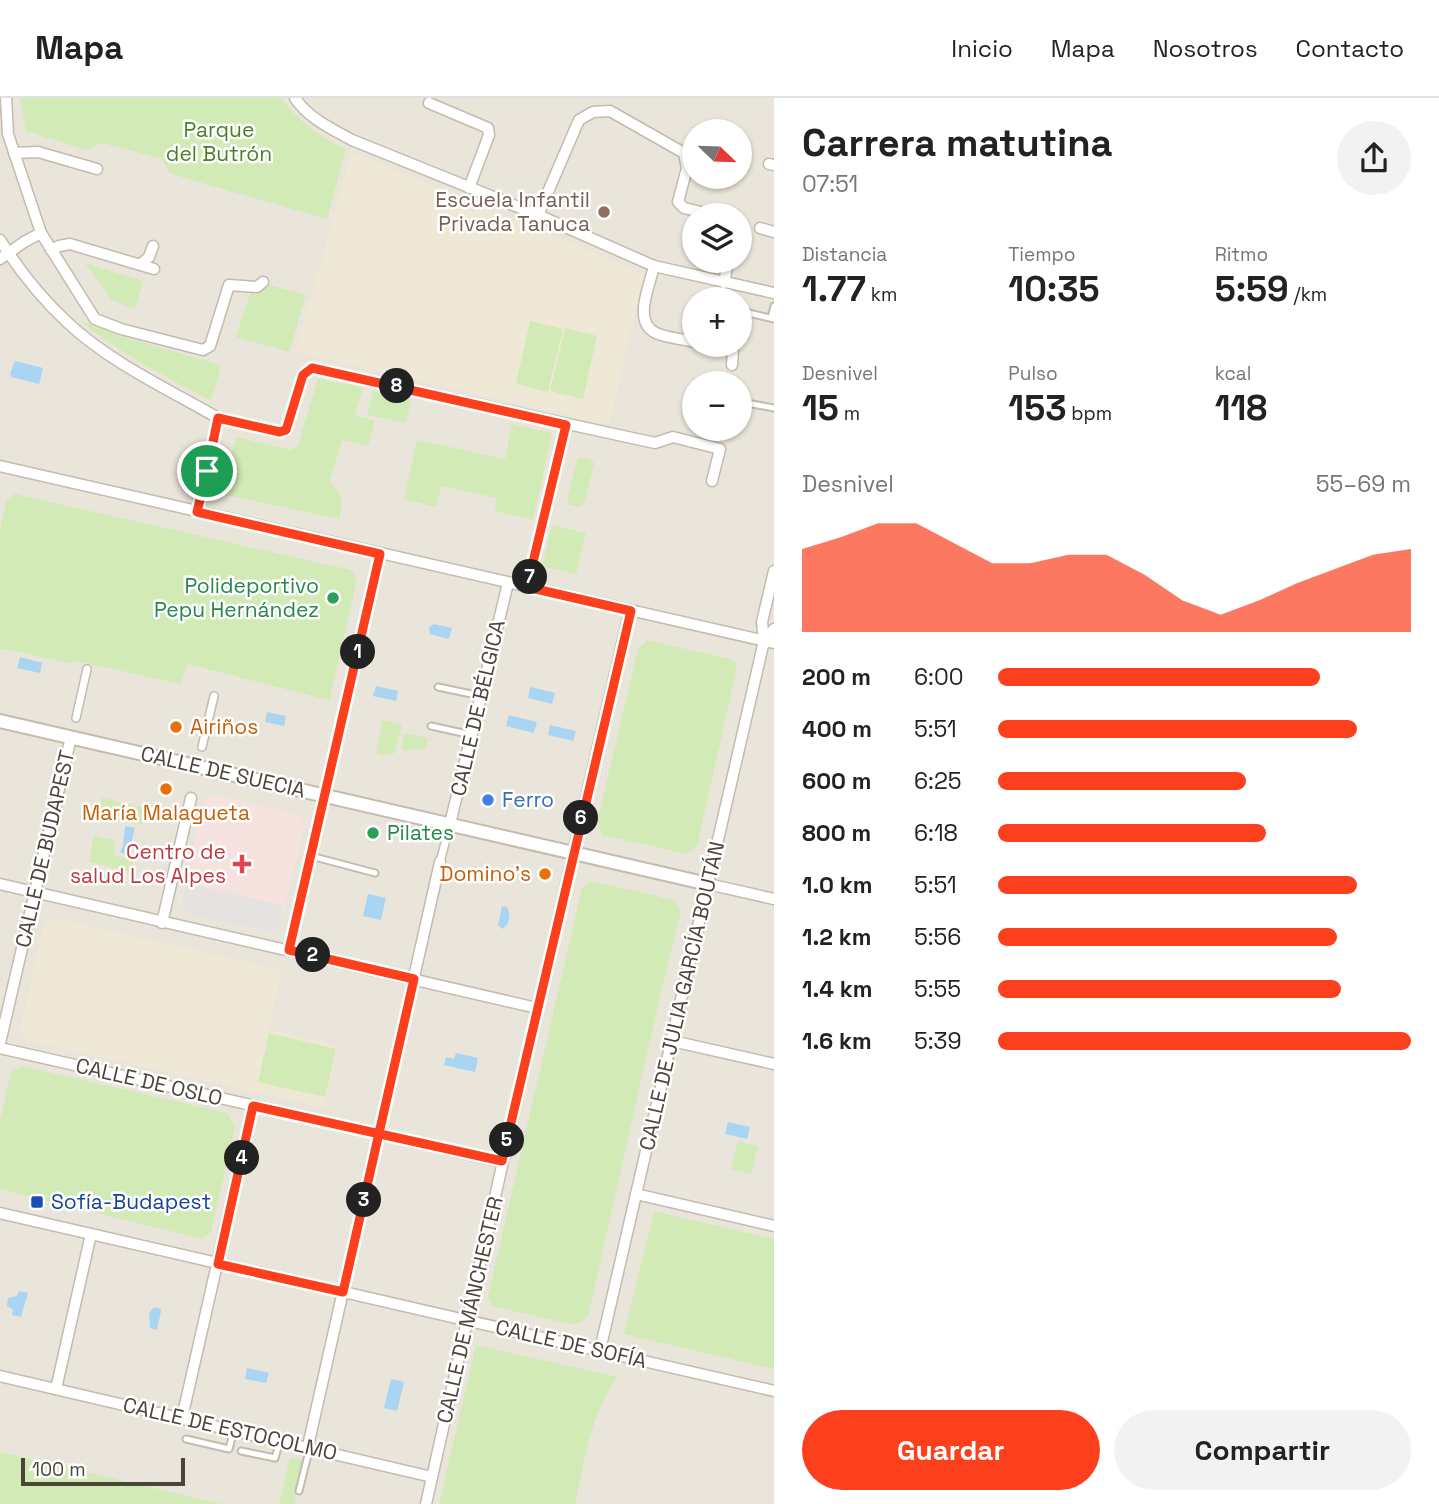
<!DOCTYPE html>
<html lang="es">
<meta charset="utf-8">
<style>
:root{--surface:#fff;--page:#f2f2f2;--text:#222;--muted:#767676;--line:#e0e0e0;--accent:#fc3f1d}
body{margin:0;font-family:"Space Grotesk",sans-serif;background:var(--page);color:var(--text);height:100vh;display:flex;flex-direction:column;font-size:26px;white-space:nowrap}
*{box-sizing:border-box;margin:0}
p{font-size:23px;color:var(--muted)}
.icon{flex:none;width:38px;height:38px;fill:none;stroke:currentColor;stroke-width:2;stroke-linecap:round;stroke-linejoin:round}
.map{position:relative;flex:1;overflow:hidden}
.details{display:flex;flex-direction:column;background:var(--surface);width:665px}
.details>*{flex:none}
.needle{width:46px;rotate:113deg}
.fabs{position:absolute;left:682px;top:21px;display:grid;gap:14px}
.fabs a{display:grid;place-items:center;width:70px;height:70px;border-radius:50%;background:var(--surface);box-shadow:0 2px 5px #0004;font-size:35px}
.scale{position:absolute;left:21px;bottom:18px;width:164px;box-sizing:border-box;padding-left:7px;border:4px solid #4b4439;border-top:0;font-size:19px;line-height:24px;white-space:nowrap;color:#4b4439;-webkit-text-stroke:5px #fff;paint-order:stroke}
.pin{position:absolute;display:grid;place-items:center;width:60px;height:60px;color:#fff;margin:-30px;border:4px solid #fff;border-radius:50%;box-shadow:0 2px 7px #0007}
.km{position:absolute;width:35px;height:35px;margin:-18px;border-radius:50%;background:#222;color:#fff;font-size:19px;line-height:35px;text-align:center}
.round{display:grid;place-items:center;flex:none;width:74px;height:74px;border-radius:37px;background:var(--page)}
.headline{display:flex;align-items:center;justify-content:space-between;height:119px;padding:0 28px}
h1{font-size:38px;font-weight:600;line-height:52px}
.metrics{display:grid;grid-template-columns:repeat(3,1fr);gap:10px;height:119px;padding:7px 28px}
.metrics div{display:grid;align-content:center}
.metrics b{font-size:35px;font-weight:600}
.metrics small{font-size:19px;font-weight:400}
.metrics p{font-size:19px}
.chart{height:196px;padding:14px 28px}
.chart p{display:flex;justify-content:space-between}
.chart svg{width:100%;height:126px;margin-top:7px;fill:var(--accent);opacity:.7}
.button{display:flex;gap:14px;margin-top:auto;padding:14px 28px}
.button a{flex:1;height:80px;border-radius:42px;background:var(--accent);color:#fff;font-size:28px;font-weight:600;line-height:80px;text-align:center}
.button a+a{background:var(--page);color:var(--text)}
ul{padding:0 28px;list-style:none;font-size:23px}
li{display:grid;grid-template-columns:112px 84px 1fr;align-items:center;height:52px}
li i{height:18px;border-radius:9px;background:var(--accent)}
header{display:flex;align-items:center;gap:42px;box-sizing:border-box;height:98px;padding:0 35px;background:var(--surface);border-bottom:2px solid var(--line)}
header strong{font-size:33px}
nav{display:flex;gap:38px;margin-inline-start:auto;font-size:24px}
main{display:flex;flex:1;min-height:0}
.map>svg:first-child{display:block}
.residential{fill:#eae5da;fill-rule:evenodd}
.education{fill:#efe8d6}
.medical{fill:#f6e3e0}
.green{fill:#d2eab5}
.parking{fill:#e5e3e0}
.water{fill:#a9d4f2}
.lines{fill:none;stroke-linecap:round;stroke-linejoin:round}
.service-casing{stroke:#c2bbae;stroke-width:9}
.pedestrian-casing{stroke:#c2bbae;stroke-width:10}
.minor-casing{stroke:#c2bbae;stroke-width:13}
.tertiary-casing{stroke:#c2bbae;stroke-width:16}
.service{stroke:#fff;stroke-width:5}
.pedestrian{stroke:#fff;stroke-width:7}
.minor{stroke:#fff;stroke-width:10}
.tertiary{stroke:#fff;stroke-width:12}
.route-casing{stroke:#fff;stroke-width:14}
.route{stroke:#fc3f1d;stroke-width:9}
.education-dot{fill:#8d6e63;stroke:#fff;stroke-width:2.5}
.leisure-dot{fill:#2e9e5b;stroke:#fff;stroke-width:2.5}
.food-dot{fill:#e8710a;stroke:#fff;stroke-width:2.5}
.shop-dot{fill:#3f7fe0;stroke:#fff;stroke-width:2.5}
.health-dot{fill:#e0444e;stroke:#fff;stroke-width:2.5}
.transit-dot{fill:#1a4fb4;stroke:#fff;stroke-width:2.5}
.labels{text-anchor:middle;stroke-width:5;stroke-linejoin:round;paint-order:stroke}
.park-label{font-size:21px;fill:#4a7f2a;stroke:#fff}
.education-label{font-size:21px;fill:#785e54;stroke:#fff;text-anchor:end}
.leisure-label{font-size:21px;fill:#27864d;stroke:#fff;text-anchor:end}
.street-label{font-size:21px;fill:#4b4439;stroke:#fff}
.food-label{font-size:21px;fill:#c56008;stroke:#fff;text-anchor:start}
.shop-label{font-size:21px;fill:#366cbe;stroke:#fff;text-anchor:start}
.health-label{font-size:21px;fill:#be3a42;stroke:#fff;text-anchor:end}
.transit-label{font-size:21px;fill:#164399;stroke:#fff;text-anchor:start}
</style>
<header>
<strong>Mapa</strong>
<nav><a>Inicio</a><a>Mapa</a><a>Nosotros</a><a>Contacto</a></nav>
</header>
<main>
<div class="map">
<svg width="774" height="1406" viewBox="0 0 774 1406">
<rect width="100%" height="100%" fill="#f6f3ec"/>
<path class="residential" d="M0,0h774v1406h-774zM695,33h45v46h-45zM695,117h45v46h-45zM695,201h45v46h-45zM695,285h45v46h-45z"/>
<g class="education">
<path d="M352,54l292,122 -35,151 -314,-73z"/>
<path d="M54,820l228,52 -13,60 69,16 -14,62 -298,-68 -6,-11 24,-105z"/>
</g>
<path class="medical" d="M214,696l85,21 6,10 -25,102 -9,6 -85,-19 -6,-10 24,-103z"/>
<g class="green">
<path d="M20,0h262c15,23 39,39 64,51l-19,70 -156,-45 -11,-16 -58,-15 -16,7 -60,-19z"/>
<path d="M85,165l58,18 -8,28 -23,-9z"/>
<path d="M269,187l37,10 -17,57 -53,-15 14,-44 7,2z"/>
<path d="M81,223l39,15 101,29 -10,36c-43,-24 -92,-47 -130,-80z"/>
<path d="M530,223l33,8 -15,63 -32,-8z"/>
<path d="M565,230l32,8 -14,63 -33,-8z"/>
<path d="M318,281l45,8 -8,29 20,4 -7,26 -26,-6 -12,40 11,16 -1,23 -119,-25 15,-57 55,13 7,-5z"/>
<path d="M373,293l38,9 -5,23 -39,-8z"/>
<path d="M512,326l40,9 -19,87 -38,-9 2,-13 -55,-12 -6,21 -32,-8 13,-59 88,19z"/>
<path d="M581,359l9,2 4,4 -10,40 -5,4 -10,-2 -2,-6 10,-40z"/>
<path d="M15,396l336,76 6,10 -28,120 -142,-36 -6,20 -105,-23 -7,2 -69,-15v-118l7,-30z"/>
<path d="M552,427l34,8 -10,41 -34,-8z"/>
<path d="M647,542l87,20 3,7 -40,179 -10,8 -85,-19 -4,-15 40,-171z"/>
<path d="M383,622l19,5 -7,28 -12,2 -7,-2z"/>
<path d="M405,635l23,5 -2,10 -21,3 -4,-3z"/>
<path d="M102,700l44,10 -4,17 -26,-4 -18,-8z"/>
<path d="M94,737l12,4h9l-2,16 21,5 -3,12 -42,-10z"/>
<path d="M591,783l83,19 7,11 -27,111 -66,295 -13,8 -83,-19 -4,-10 94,-408z"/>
<path d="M269,935l67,16 -11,48 -67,-15z"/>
<path d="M22,968l205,47 8,14 -24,105 -9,7 -202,-50v-68l11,-49z"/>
<path d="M738,1043l20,5 -7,28 -20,-5z"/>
<path d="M654,1113l120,28v130l-150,-35z"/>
<path d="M476,1247l142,32c-28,36 -33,84 -43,127h-136z"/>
<path d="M0,1354l222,52h-222z"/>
<path d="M290,1359l14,3 -10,44h-15z"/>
</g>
<path class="parking" d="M186,785l98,23 -4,21 -11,5 -83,-18 -5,-10z"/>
<g class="water">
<path d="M15,263l28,7 -4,16 -27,-7 -2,-3z"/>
<path d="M434,526l18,4 -3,11 -19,-5 -1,-7z"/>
<path d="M20,559l22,6 -2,10 -23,-5z"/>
<path d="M376,588l22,5 -2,10 -23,-5z"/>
<path d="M530,589l25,6 -3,11 -24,-6z"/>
<path d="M267,614l19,4 -2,10 -19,-4z"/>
<path d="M509,617l28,7 -3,11 -28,-7z"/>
<path d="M550,627l26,6 -3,10 -25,-6z"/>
<path d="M125,728l10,2 -7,27 -8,-3 3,-6z"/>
<path d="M368,796l18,4 -5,22 -18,-4z"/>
<path d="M502,808l5,1c4,8 3,18 -5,22l-4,-4z"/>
<path d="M456,955l22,5 -3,14 -31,-7 2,-8 8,2z"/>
<path d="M728,1024l22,5 -3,12 -22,-5z"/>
<path d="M19,1193l9,2 -7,24 -9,-2 1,-5 -6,-4 1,-8 9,-2z"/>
<path d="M154,1209l7,2v2l-4,19 -7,-2 -1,-15z"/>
<path d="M247,1270l22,5 -3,10 -21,-4z"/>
<path d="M391,1281l13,3 -7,29 -13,-3z"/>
</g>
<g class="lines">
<g class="service-casing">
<g id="service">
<path d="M740,213l34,8"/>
<path d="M771,220l3,-12"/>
<path d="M752,306l22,4"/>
<path d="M438,589l43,9"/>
<path d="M431,628l41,9"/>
<path d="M311,758l64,17"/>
<path d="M186,1341l43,10 5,-19"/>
<path d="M241,1353l34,7 5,-18"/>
<path d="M299,1393l11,-44"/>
</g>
</g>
<g class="pedestrian-casing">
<g id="pedestrian">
<path d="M76,620l11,-49"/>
<path d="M202,649l12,-51"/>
<path d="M440,764l10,-38"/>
</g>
</g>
<g class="minor-casing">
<g id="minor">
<path d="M6,0l2,36 33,99 54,86 26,10 82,21 7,-4 19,-61 28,2 6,-5"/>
<path d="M295,0c13,20 37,31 57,42l186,75 116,51 120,27"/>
<path d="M429,5l59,25 1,7 -20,53"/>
<path d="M14,55l24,-1 59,17"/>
<path d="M769,66l5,1"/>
<path d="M538,117l41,-95 14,-8 17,-1 74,42 3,15 -9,34 6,6 30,7"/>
<path d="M760,130l14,4"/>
<path d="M0,142c19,30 42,59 68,83 43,40 100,66 150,95l-21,94"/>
<path d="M51,152l8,-4 11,-2 84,25"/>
<path d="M0,161l24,-17 17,-9"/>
<path d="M141,166l8,-7 4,-11"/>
<path d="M654,168c-4,19 -22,56 2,67 11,5 27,6 39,9"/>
<path d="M724,185l4,-22"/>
<path d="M710,247l23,5 -1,15"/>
<path d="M218,320l62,14 6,-1 17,-56 9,-7 343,75 18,-6 47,12 -8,32"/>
<path d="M0,368l774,177"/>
<path d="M527,489l39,-162"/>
<path d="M764,543l10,-12"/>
<path d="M450,726l58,-241"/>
<path d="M0,786l537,124"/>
<path d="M708,786l66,15"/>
<path d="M162,825l29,-125"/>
<path d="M289,852l91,-396"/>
<path d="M672,943l102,23"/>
<path d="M0,945l71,-306"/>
<path d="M0,950l502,114"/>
<path d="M636,1096l138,32"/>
<path d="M0,1115l774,178"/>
<path d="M600,1252l164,-709 -2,-19 12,-51"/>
<path d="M0,1278l432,101"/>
<path d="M56,1291l35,-155"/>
<path d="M182,1320l71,-312"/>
<path d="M308,1348l132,-584"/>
<path d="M426,1406c67,-298 133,-596 204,-893"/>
</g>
</g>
<g class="tertiary-casing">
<path id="tertiary" d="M0,623l708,163"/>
</g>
<use href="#service" class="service"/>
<use href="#pedestrian" class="pedestrian"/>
<use href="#minor" class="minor"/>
<use href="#tertiary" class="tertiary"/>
</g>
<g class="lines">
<g class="route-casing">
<path id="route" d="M207,373l-10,41 183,42 -91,396 125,29 -71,313 -125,-28 35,-158 249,55 129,-550 -104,-24 39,-162 -254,-57 -9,7 -17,55 -6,2 -62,-14 -11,53"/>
</g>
<use href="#route" class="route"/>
</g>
<circle class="education-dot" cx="604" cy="114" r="7"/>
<g class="leisure-dot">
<circle cx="333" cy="500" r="7"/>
<circle cx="373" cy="735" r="7"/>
</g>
<g class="food-dot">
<circle cx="176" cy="629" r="7"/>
<circle cx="166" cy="691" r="7"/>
<circle cx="545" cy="776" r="7"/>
</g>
<circle class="shop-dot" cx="488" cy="702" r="7"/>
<path class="health-dot" d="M238.5 755.5h7v7h7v7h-7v7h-7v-7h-7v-7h7z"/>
<rect class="transit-dot" x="30" y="1097" width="14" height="14" rx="3.5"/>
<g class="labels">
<g class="park-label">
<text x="219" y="39">Parque<tspan x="219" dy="24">del Butrón</tspan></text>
</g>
<g class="education-label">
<text x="590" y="109">Escuela Infantil<tspan x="590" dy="24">Privada Tanuca</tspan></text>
</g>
<g class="leisure-label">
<text x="319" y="495">Polideportivo<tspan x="319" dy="24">Pepu Hernández</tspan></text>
<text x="387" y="742" text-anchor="start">Pilates</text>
</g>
<g class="street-label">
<text transform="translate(478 610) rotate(-77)" y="7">CALLE DE BÉLGICA</text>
<text transform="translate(223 674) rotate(13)" y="7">CALLE DE SUECIA</text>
<text transform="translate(45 751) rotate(-77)" y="7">CALLE DE BUDAPEST</text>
<text transform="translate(682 898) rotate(-77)" y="7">CALLE DE JULIA GARCÍA BOUTÁN</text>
<text transform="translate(149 984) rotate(13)" y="7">CALLE DE OSLO</text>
<text transform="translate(470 1212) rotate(-77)" y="7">CALLE DE MÁNCHESTER</text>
<text transform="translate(571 1246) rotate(13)" y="7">CALLE DE SOFÍA</text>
<text transform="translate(230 1331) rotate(13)" y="7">CALLE DE ESTOCOLMO</text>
</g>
<g class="food-label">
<text x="190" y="636">Airiños</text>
<text x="166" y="722" text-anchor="middle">María Malagueta</text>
<text x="531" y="783" text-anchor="end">Domino's</text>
</g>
<g class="shop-label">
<text x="502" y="709">Ferro</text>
</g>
<g class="health-label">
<text x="226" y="761">Centro de<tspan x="226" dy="24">salud Los Alpes</tspan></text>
</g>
<g class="transit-label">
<text x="51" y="1111">Sofía-Budapest</text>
</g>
</g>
</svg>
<div class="fabs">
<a><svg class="needle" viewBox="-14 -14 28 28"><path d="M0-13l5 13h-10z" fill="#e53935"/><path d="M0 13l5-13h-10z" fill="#767676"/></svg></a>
<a><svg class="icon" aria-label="layers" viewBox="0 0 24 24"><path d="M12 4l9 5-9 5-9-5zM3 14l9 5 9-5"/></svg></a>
<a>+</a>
<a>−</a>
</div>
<div class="scale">100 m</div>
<div class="pin" style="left:207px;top:373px;background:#1e9e55"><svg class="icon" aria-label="arrive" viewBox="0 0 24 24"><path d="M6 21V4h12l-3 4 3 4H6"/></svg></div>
<b class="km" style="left:358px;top:554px">1</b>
<b class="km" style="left:313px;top:857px">2</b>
<b class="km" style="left:364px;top:1102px">3</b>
<b class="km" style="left:242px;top:1060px">4</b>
<b class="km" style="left:507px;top:1042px">5</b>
<b class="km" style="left:581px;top:720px">6</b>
<b class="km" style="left:530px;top:479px">7</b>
<b class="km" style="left:397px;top:288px">8</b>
</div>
<section class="details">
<div class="headline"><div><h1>Carrera matutina</h1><p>07:51</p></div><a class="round"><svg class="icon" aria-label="share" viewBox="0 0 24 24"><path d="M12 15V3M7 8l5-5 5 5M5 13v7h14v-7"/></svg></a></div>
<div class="metrics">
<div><p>Distancia</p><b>1.77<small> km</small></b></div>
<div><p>Tiempo</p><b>10:35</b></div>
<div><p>Ritmo</p><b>5:59<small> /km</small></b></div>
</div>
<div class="metrics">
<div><p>Desnivel</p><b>15<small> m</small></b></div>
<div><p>Pulso</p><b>153<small> bpm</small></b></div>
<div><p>kcal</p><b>118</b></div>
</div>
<div class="chart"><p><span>Desnivel</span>55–69 m</p>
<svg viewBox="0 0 160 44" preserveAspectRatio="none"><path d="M0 44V15L10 11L20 6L30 6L40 13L50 20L60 20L70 17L80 17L90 24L100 33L110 38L120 33L130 27L140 22L150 17L160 15V44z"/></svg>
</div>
<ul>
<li><b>200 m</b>6:00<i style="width:78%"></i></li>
<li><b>400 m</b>5:51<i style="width:87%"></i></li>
<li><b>600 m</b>6:25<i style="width:60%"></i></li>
<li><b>800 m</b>6:18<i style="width:65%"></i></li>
<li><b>1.0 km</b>5:51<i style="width:87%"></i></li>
<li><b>1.2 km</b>5:56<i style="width:82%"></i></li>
<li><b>1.4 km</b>5:55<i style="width:83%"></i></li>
<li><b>1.6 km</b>5:39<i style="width:100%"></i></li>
</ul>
<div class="button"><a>Guardar</a><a>Compartir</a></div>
</section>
</main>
